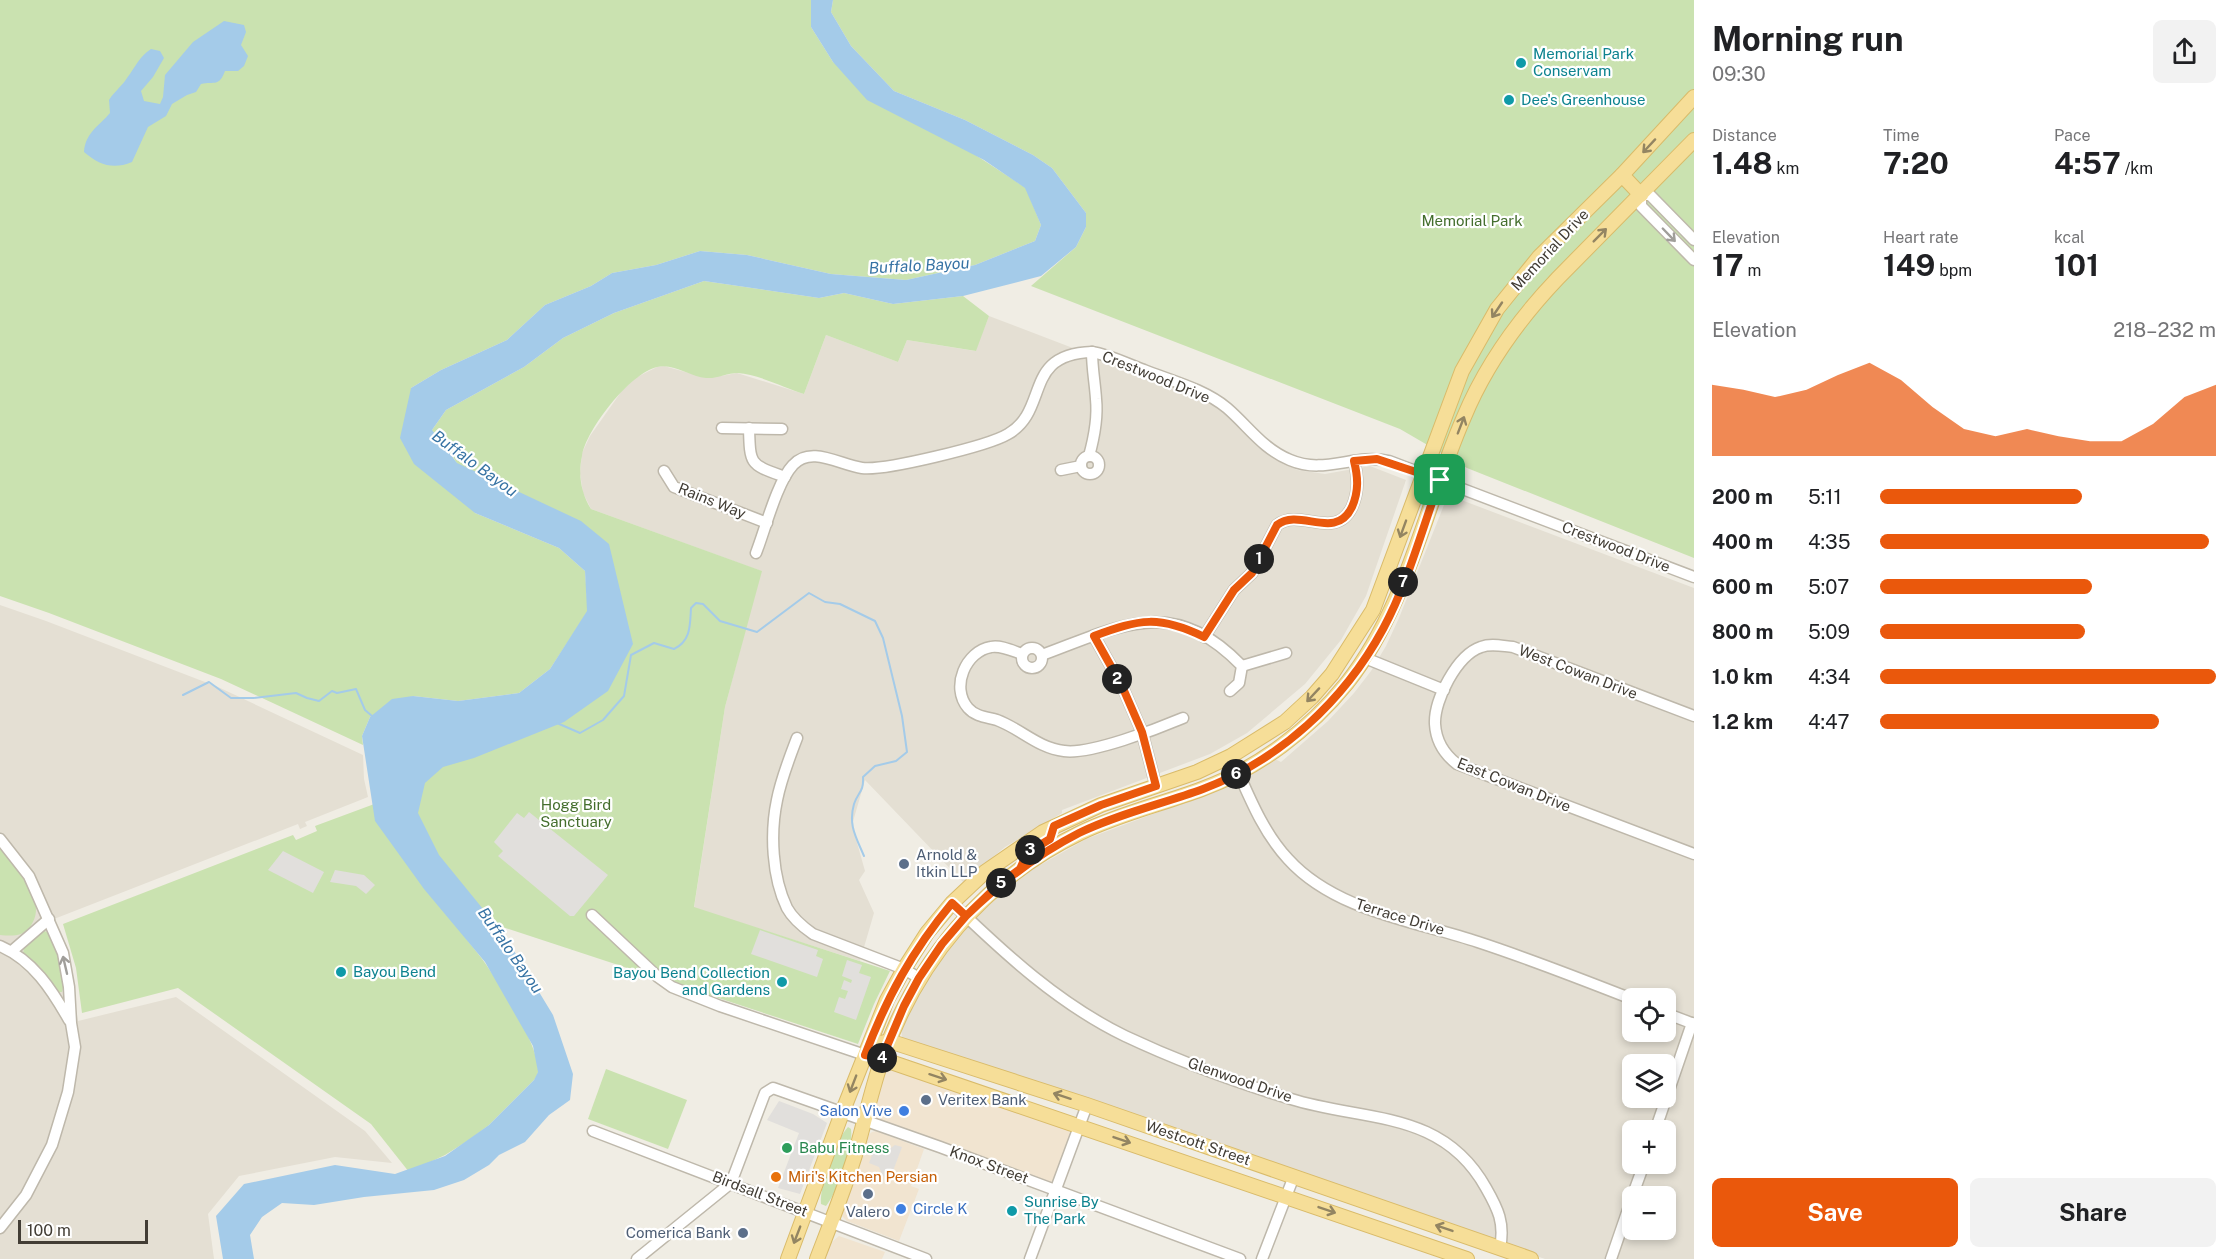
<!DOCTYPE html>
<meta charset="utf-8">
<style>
:root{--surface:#fff;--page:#f2f2f2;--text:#202124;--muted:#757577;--accent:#ea580c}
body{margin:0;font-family:"Public Sans",sans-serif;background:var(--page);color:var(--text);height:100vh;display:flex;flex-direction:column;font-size:22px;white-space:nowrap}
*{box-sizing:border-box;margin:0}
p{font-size:20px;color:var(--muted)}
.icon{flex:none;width:33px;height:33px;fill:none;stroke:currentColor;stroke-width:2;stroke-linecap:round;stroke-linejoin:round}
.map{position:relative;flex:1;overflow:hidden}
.drawer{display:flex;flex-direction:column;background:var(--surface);width:540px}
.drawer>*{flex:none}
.controls{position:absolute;left:1622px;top:988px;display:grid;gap:12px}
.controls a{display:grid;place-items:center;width:54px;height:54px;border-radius:9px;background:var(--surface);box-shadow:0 3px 9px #0003;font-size:30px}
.scale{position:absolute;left:18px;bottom:15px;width:130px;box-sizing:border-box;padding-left:6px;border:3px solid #423d35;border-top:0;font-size:16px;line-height:21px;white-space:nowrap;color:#423d35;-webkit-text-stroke:4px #fff;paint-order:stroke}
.pin{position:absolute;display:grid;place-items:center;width:51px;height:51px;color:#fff;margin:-26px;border-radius:12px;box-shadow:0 3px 9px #0006}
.km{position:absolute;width:30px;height:30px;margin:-15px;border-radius:50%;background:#222;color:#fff;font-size:16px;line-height:30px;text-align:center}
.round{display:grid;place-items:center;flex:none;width:63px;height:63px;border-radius:9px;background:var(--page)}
.summary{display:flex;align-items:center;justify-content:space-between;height:102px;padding:0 18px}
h1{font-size:33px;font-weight:700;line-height:45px}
.stats{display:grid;grid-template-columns:repeat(3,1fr);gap:9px;height:102px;padding:6px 18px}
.stats div{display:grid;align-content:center}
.stats b{font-size:30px;font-weight:700}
.stats small{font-size:16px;font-weight:400}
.stats p{font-size:16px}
.chart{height:168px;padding:12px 18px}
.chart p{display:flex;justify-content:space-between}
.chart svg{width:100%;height:108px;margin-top:6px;fill:var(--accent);opacity:.7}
.primary-button{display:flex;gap:12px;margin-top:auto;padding:12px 18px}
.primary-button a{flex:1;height:69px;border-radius:9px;background:var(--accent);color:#fff;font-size:24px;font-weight:700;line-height:69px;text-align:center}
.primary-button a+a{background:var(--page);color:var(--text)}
ul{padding:0 18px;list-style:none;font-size:20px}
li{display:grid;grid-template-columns:96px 72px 1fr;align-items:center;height:45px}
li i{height:15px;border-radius:8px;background:var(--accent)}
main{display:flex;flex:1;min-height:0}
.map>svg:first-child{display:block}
.residential{fill:#e4dfd3;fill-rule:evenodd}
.commercial{fill:#f1e4d0}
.green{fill:#cae2b0}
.parking{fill:#e1dfdc}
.water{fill:#a4cbe9}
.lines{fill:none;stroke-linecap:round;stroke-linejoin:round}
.stream{stroke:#a4cbe9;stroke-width:2}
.minor-casing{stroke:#beb8ab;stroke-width:13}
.major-casing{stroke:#d9bb6a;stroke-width:16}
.minor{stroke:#fff;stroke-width:10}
.major{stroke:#f6de98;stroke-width:14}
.oneway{stroke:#938562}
.oneway2{stroke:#a09e9a}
.route-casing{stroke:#fff;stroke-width:12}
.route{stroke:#ea580c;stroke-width:8}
.culture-dot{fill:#0f9aa8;stroke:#fff;stroke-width:2}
.service-dot{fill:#5c6f8a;stroke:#fff;stroke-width:2}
.shop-dot{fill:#3f7fe0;stroke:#fff;stroke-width:2}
.leisure-dot{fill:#2e9e5b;stroke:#fff;stroke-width:2}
.food-dot{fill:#e8710a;stroke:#fff;stroke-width:2}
.labels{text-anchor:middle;stroke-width:4.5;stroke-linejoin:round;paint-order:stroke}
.culture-label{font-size:15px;fill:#0d838f;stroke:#fff;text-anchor:start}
.park-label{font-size:15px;fill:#446e2d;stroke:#fff}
.street-label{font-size:15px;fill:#423d35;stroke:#fff}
.service-label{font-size:15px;fill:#4e5e75;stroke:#fff;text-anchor:start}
.shop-label{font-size:15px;fill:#366cbe;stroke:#fff;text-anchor:end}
.leisure-label{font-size:15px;fill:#27864d;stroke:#fff;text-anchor:start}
.food-label{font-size:15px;fill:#c56008;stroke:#fff;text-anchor:start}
.water-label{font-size:16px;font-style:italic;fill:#3773a4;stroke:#fff}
</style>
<main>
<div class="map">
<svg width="1694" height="1259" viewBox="0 0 1694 1259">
<rect width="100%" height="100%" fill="#f0ede4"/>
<g class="residential">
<path d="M989,316l217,83 14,9 38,39 39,23 28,4 45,-8 36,14 -40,116 -25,44 -36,44 -58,49 -37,21 -148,56v3l-57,34 -42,35 -98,-102 -13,45 13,46 -6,9 15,33 -14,48 -166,-53 31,-201 36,-136 -170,-62 -8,-16 -3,-20 2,-20 8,-17 31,-44 14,-14 22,-11 7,-1 25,7 32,3 16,-3 67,21 22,-59 72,27 9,-22 68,11z"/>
<path d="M1448,495l246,93v671h-149l-643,-221 -1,-10 16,-33 20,-32 23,-30 21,-21 47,-40 58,-33 142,-53 47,-27 6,3 47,-41 26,-28 17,-22 15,-25 13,-28zM1632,999h33v33h-33zM1632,1065h33v33h-33zM1632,1131h33v33h-33zM1632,1197h33v33h-33z"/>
<path d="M0,605l46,16 172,66 145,68 1,24 4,18 -63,25 2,4 -7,3 -2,-5 -244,95 14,37 10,65 98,-24 189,134 27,32 -57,-6 -96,19 -31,38 6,45h-214z"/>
</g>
<g class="commercial">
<path d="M890,1068l179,62 1,5 -17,45 -4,4 -175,-66 -1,-6 12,-40z"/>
<path d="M876,1131l48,18 -13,37 8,3 -20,52 -52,-20 -5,-5 24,-79 6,-5z"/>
<path d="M839,1236l46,16 -3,7h-57l6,-16z"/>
</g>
<g class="green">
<path d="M0,0h811v27l22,35 193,126 15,37 -6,16 -60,24 -69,15 -75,-6 -84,-19 -47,-4 -44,14 -44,8 -21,13 -46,19 -38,35 -66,30 -30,18 64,125 84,35 26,23 3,40 -38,58 -31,24 -61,8 -45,-5 -43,21 -8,19 1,9 -142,-66 -172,-66 -49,-17z"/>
<path d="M833,0h861v558l-227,-90 -67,-39 -369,-143 45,-39 10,-20v-14l-34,-45 -19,-13 -68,-35 -71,-29 -43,-45 -20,-34z"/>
<path d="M704,281l115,17 25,-5 49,11 70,-8 26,20 -13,35 -69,-11 -9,22 -72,-27 -22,59c-19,-6 -47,-20 -66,-21 -11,0 -21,6 -32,5 -16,-1 -32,-15 -49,-11 -27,6 -71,63 -75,89 -4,19 -1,37 9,53l171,62 -37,136 -31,200 196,64 -16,33 -16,40 -404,-133c5,24 18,33 31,52 15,22 55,83 53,109 0,3 -2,5 -4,8l-45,45 -20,15 -24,15 -36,17 -38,-48 -193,-136 -96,25 -6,-45 -13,-44 230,-89 3,5 21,-9 -2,-5 62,-23 91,-96 64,-17 40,-42 22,-33 -3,-45 -123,-87 -16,-28 -20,-25 14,-20 78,-43 39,-29 51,-25z"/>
<path d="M0,848c16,20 50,53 30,79 -8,10 -18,9 -30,8z"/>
<path d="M44,931l6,2c4,14 18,46 12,59h-4l-18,-25 -17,-14 1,-5z"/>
<path d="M606,1069l81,31 -19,49 -80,-30z"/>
<path d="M848,1127l3,2c3,21 -13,61 -25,77l-5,-2c-2,-18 14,-63 27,-77z"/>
</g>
<g class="parking">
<path d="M529,812l79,63 -34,41h-4l-72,-60 5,-5 -9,-9 23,-29 7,5z"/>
<path d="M283,851l41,21 -11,21 -45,-23z"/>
<path d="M335,870l29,5 11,10 -9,9 -10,-8 -26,-4z"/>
<path d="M760,930l58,20 -2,6 7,3 -6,18 -66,-23z"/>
<path d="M847,960l15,5 -3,8 12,4 -15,43 -22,-8 5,-15 6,2 3,-8 -7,-2 3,-9 7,3 1,-3 -10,-4z"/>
<path d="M779,1101l34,13 14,9 -27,71 -22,-6 21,-55 -32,-13z"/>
<path d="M895,1145l7,2 -12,32 -7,-3 -4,-9 -10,-4 5,-13 10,3z"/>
</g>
<g class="water">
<path d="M811,0h22l-2,12 20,34 43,45 71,29 68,35 19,13 34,45v14l-10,20 -35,29 -78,20 -70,8 -49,-11 -25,5 -115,-17 -90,32 -51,25 -39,29 -78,43 -14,20 25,33 124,58 28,23 24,100 -25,47 -44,31 -90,36 -31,9 -18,16 -7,30 21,42 66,81 48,79 20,59 -3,26 -21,15 -24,27 -26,13 -10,10 -25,15 -30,10 -70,7 -50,8 -32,-2 -20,14 -12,18 4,24h-31l-7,-43 28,-32 91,-19 60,9 50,-18 44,-31 45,-45 4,-8 -5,-26 -48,-84 -61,-73 -49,-68 -13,-85 8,-19 22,-18 21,-3 45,5 61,-8 31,-24 37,-58 -2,-40 -26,-23 -84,-35 -61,-49 -14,-26 11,-50 30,-18 66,-30 38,-35 46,-19 21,-13 44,-8 44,-14 47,4 84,19 75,6 69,-15 60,-24 6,-16 -16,-37 -41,-28 -117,-60 -34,-38 -22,-35z"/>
<path d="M224,21l20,4 2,7 -5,13 7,11 -4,10 -6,5h-13c-6,16 -10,10 -24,13l-5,8 -9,3 -15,9 -6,12 -18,11 -16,35c-19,8 -33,3 -48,-10 1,-19 15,-26 26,-39l-1,-13c5,-8 13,-14 18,-22 9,-12 12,-21 24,-29l9,2 4,7 -11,19 -12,14 3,10 16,3 3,-7 2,-22 28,-33z"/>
</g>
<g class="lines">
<g class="stream">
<path d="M183,695l26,-13 22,16h22l43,-5 11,5 12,3 13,-10 5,2 19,-4 9,21 7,6"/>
<path d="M557,723l23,10 23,-13 21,-24 7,-41 23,-12 20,6c17,-8 16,-24 17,-41l5,-5 7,1 17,17 37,11 52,-39 16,9 15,2 35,17 8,17 19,78 5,36 -11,9 -21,5 -12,11c1,15 -5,15 -9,27 -6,21 2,33 10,52"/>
</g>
<g class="minor-casing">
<g id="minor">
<path d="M1694,240l-44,-45h-9v11l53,54"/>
<path d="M722,428l60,1"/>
<path d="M749,428c1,38 1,36 36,49"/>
<circle cx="1090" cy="465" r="9"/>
<path d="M1089,456c5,-18 9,-38 7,-57 -1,-16 -4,-31 -4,-47"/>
<path d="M1061,470l20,-4"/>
<path d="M664,471l10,16 93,36"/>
<path d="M756,553c9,-23 21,-71 37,-88 18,-20 47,0 69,3 22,3 126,-22 146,-34 42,-24 14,-80 84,-82 18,3 35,12 52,18 28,11 60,19 83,38 22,19 36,41 63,52 35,15 64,-7 99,1l305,116"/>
<path d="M1094,636l28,50 20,46 14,54"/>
<path d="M1204,637l30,-47 18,-17 25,-48c23,-18 58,17 75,-18 7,-16 6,-30 2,-46"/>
<circle cx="1032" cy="658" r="10"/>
<path d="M1022,654c-9,-3 -21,-9 -31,-7 -25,4 -41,40 -23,61 8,9 19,9 29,12 24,9 41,28 67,31 25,4 93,-22 119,-33"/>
<path d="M1042,655c79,-29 130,-61 200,11l-3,17 -9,8"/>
<path d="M1365,658l79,32"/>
<path d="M1242,666l44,-13"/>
<path d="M1694,716l-181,-69c-11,-1 -22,-4 -32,0 -24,8 -47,53 -46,77 1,17 9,30 22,40l237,90"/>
<path d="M797,738c-8,21 -16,41 -20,62 -7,33 -5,77 10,108 6,11 16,19 26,26l91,35 15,9"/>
<path d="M1231,756c16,35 30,74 57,103 47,52 127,62 190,83 52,17 103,37 154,57"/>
<path d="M0,839l29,37 34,77 6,34 2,36 4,24 -7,45 -16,53 -26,50 -26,33"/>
<path d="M952,903c53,51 107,101 173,133 53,25 110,46 166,63 74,23 151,10 195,89 12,21 19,35 14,60"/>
<path d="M592,915l66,62 14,10 48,19 145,49"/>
<path d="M0,946c33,14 52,44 69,74"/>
<path d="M12,951l37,-32"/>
<path d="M1665,1013l29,11"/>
<path d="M593,1131l333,128"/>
<path d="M1655,1131l37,-108"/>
<path d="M1632,1197l12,-33"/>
<path d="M637,1259l94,-76 34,-90 8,-5 167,59 300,112"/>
<path d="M1030,1259l57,-154"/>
<path d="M1262,1259l32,-83"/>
<path d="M1611,1259l21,-61"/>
</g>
</g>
<g class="major-casing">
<g id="major">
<path d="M1622,175l19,20"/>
<path d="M881,1043l8,-2 198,64 444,154"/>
<path d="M876,1057l591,202"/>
<path d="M788,1259l54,-146 45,-113 17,-31 23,-36 25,-30 33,-31 58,-40 58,-27 96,-33 34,-16 54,-34 27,-25 20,-23 41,-64 89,-239 35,-62 42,-52 83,-82 72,-78"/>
<path d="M817,1259c13,-34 27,-69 38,-104 9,-31 16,-63 26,-93 35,-101 103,-183 199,-229 39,-19 82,-29 122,-44 57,-21 107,-59 145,-106 61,-78 78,-177 117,-266 22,-53 55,-98 94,-139l136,-138"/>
</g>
</g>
<use href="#minor" class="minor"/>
<use href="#major" class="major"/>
</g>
<defs><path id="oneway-shaft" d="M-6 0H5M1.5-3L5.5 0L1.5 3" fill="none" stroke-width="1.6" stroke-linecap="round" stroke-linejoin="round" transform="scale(1.5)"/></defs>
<g class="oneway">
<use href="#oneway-shaft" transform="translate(1649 146) rotate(133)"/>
<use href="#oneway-shaft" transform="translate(1600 235) rotate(-45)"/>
<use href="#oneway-shaft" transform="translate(1497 310) rotate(124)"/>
<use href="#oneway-shaft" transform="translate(1461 425) rotate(-69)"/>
<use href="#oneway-shaft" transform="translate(1403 529) rotate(110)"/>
<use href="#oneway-shaft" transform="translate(1313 695) rotate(133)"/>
<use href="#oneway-shaft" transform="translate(938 1077) rotate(18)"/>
<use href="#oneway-shaft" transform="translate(853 1084) rotate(111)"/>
<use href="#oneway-shaft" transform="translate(1062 1096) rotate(-162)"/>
<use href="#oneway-shaft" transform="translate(1122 1140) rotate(19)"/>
<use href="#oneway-shaft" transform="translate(1327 1210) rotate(19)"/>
<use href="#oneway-shaft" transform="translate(1444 1228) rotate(-161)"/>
<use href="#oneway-shaft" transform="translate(797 1235) rotate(111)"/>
</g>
<g class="oneway2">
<use href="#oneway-shaft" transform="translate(1669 235) rotate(46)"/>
<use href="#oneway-shaft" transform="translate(65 965) rotate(-103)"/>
</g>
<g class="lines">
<g class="route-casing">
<path id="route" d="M1440,480l-63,-21 -23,2c4,16 5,30 -2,46 -17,35 -52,0 -75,18l-25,48 -18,17 -30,47c-45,-22 -64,-18 -110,-1l28,50 20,46 14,54 -55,19 -47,21 -4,13 -23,14 -7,16 -23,17 -31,30 -24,28 -23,34 -15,28 -22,52 -17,-3c22,-58 47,-104 87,-152l14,13c34,-33 70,-61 113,-83 39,-19 83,-29 124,-44 77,-29 141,-88 180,-160 25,-46 39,-100 57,-149"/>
</g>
<use href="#route" class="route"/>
</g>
<g class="culture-dot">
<circle cx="1521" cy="63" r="6"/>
<circle cx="1509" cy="100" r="6"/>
<circle cx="341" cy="972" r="6"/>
<circle cx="782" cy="982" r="6"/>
<circle cx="1012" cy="1211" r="6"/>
</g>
<g class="service-dot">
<circle cx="904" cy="864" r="6"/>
<circle cx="926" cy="1100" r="6"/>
<circle cx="868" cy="1194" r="6"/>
<circle cx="743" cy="1233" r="6"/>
</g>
<g class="shop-dot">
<circle cx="904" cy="1111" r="6"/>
<circle cx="901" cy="1209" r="6"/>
</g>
<circle class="leisure-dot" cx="787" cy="1148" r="6"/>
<circle class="food-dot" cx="776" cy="1177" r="6"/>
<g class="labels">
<g class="culture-label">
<text x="1533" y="59">Memorial Park<tspan x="1533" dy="17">Conservam</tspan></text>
<text x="1521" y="105">Dee's Greenhouse</text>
<text x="353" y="977">Bayou Bend</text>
<text x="770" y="978" text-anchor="end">Bayou Bend Collection<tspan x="770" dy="17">and Gardens</tspan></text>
<text x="1024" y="1207">Sunrise By<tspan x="1024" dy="17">The Park</tspan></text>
</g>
<g class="park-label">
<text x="1472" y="226">Memorial Park</text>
<text x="576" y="810">Hogg Bird<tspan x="576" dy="17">Sanctuary</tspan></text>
</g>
<g class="street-label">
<text transform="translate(1550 250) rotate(-47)" y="5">Memorial Drive</text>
<text transform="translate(1156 377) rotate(22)" y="5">Crestwood Drive</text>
<text transform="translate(712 501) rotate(22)" y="5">Rains Way</text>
<text transform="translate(1616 547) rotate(21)" y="5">Crestwood Drive</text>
<text transform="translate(1578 672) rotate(21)" y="5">West Cowan Drive</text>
<text transform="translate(1514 785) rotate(22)" y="5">East Cowan Drive</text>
<text transform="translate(1400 917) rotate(17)" y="5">Terrace Drive</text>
<text transform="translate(1240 1080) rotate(19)" y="5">Glenwood Drive</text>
<text transform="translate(1198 1143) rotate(19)" y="5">Westcott Street</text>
<text transform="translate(989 1165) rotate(20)" y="5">Knox Street</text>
<text transform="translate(760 1194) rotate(21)" y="5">Birdsall Street</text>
</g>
<g class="service-label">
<text x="916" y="860">Arnold &amp;<tspan x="916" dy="17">Itkin LLP</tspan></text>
<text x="938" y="1105">Veritex Bank</text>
<text x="868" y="1217" text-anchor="middle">Valero</text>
<text x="731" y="1238" text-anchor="end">Comerica Bank</text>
</g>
<g class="shop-label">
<text x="892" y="1116">Salon Vive</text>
<text x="913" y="1214" text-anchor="start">Circle K</text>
</g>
<g class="leisure-label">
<text x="799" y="1153">Babu Fitness</text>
</g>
<g class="food-label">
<text x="788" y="1182">Miri's Kitchen Persian</text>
</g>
<g class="water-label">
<text transform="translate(919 265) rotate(-3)" y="6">Buffalo Bayou</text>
<text transform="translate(475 463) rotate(36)" y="6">Buffalo Bayou</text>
<text transform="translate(511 950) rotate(55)" y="6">Buffalo Bayou</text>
</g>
</g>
</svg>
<div class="controls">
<a><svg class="icon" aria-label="locate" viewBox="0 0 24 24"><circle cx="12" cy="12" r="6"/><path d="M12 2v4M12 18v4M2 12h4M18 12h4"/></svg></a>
<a><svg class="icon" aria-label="layers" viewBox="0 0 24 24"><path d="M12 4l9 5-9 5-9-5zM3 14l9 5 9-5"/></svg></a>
<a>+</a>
<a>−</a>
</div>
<div class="scale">100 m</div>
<div class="pin" style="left:1440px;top:480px;background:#1e9e55"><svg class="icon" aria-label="arrive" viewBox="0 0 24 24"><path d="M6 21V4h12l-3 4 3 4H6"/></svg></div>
<b class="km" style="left:1259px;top:559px">1</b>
<b class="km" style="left:1117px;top:679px">2</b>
<b class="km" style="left:1030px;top:850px">3</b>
<b class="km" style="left:882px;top:1058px">4</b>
<b class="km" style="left:1001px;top:883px">5</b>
<b class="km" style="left:1236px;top:774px">6</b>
<b class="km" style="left:1403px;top:582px">7</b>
</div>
<section class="drawer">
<div class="summary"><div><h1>Morning run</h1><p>09:30</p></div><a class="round"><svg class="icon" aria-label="share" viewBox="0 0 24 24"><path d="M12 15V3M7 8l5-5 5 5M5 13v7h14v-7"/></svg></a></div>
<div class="stats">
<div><p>Distance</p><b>1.48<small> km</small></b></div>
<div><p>Time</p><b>7:20</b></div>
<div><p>Pace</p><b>4:57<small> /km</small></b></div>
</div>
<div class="stats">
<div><p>Elevation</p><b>17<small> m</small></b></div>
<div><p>Heart rate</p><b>149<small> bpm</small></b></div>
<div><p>kcal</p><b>101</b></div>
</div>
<div class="chart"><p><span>Elevation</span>218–232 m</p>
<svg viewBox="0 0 160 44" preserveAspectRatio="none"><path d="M0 44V15L10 17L20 20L30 17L40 11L50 6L60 13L70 24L80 33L90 36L100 33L110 36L120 38L130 38L140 31L150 20L160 15V44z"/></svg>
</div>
<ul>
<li><b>200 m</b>5:11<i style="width:60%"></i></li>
<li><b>400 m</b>4:35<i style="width:98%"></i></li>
<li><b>600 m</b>5:07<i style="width:63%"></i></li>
<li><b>800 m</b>5:09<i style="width:61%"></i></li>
<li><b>1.0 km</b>4:34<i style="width:100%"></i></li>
<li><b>1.2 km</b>4:47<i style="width:83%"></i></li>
</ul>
<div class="primary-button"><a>Save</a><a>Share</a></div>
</section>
</main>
